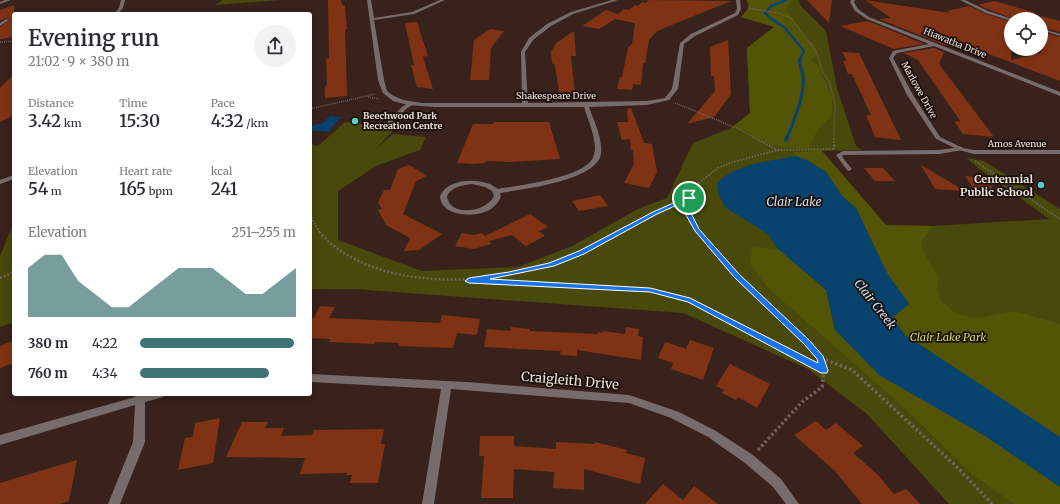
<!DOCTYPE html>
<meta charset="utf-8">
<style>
:root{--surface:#fff;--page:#f2f2f3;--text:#2b2b33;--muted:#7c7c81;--accent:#3e7475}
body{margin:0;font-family:Merriweather,serif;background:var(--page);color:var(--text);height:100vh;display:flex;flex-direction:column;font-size:15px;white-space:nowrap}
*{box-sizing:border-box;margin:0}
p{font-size:13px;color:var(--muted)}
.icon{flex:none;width:22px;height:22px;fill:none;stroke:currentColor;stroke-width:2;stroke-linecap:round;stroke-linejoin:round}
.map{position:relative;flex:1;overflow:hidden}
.drawer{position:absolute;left:12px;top:12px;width:300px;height:384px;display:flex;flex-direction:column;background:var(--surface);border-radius:4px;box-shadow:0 2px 10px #0003}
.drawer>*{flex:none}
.controls{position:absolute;left:1004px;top:12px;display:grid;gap:8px}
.controls a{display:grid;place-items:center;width:44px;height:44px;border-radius:50%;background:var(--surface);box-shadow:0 2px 10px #0003;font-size:20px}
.pin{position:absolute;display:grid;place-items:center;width:34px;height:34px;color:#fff;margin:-17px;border:2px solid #fff;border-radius:50%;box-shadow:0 1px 4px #0007}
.round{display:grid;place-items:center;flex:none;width:42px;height:42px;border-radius:21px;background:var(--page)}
.overview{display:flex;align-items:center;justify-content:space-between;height:68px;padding:0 16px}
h1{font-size:22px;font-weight:600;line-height:30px}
.stats{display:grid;grid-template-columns:repeat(3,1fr);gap:6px;height:68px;padding:4px 16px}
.stats div{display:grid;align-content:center}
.stats b{font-size:17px;font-weight:600}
.stats small{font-size:11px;font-weight:400}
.stats p{font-size:11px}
.chart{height:112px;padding:8px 16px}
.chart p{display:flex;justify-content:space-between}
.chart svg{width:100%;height:72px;margin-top:4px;fill:var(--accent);opacity:.7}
ul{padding:0 16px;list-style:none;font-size:13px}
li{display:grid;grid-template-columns:64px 48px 1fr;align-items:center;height:30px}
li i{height:10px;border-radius:5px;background:var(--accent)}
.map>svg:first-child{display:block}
.green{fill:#48490a}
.forest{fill:#535406}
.water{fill:#08436e}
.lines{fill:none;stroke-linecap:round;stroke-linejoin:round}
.stream-far2{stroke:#08436e;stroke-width:2.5}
.stream-far1{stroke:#08436e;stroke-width:3}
.stream{stroke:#08436e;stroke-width:4}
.building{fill:#803314}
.path-far3{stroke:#75615b;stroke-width:1.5;stroke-dasharray:1 1;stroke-linecap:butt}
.path-far2{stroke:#75615b;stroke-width:2;stroke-dasharray:1.5 1.5;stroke-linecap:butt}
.path-far1{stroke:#75615b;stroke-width:2.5;stroke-dasharray:2 2;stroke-linecap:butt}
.path{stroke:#75615b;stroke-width:3.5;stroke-dasharray:2.5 2.5;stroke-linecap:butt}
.service{fill:#786b6b;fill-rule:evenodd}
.minor{fill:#786b6b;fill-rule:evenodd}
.route{fill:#1a73e8;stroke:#fff;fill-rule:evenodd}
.poi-dot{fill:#55cec6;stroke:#190f0b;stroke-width:1.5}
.labels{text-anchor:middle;stroke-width:3.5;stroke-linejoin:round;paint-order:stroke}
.far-street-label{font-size:9px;fill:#f2e2dd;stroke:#190f0b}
.far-poi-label{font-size:9px;font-weight:bold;fill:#f2e2dd;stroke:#190f0b;text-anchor:start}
.poi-label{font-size:11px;font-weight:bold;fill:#f2e2dd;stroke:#190f0b;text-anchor:end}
.park-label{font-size:11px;font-style:italic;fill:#d8dc62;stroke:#190f0b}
.water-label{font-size:12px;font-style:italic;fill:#cfe0f1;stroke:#190f0b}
.near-street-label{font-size:13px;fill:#f2e2dd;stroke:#190f0b}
</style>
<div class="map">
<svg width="1060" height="504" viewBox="0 0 1060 504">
<rect width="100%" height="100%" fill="#38221b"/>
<g class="green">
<path d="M223,0h57l-65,5z"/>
<path d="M747,0h52l2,6 25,25 11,57 19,58 6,4 -40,1 64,74 47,1 116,-7 -71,-51 -11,-10 17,3 76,48v295h-111l-82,-90 -59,-45 -125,-56 -329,-24h-44v-145l8,2 27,-24 50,6 -19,21 17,-15 33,3 -6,13 -44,16 -38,25v49l84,31 96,-4 54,-21 66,-37 29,-11 26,-55 38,-15 19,-15 -3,-65 27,-21 -33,-10 8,-9z"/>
<path d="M13,224l1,98 -14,5v-71z"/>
</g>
<g class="forest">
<path d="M747,0h46l-7,9 19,29 9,6 3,10 -6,6 7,6 15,32 -1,17 -15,16 -8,17c-13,0 -28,0 -41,-4 -15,-6 -18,-16 -37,-16l19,-15 -3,-65 27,-21 -33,-10 8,-9z"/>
<path d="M822,151l64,74 47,1 -12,16 4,12 14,24 -2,11 4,12 16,13 22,4 36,-7 45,13v113l-155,-102 -14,-17 18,-14 -22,-31 -31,-65 -13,-11 -17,-25 -19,-12 -11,-4 -2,-4z"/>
<path d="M752,247l26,2 48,41 9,40 225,157v17h-46l-42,-30 -74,-72 -130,-114 -18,-24z"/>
</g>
<g class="water">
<path d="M330,116l11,1 -13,15 -18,-2 3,-5 10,-2z"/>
<path d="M796,156l11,4 19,12 17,25 13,11 31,65 22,31 -17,14 13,17 155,102v50l-75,-51 -106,-61 -44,-45 -9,-40 -48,-41 -10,-15 -42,-26 -7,-12 -2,-13c19,-19 53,-22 79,-27z"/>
</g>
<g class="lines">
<path class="stream-far2" d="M786,0l-15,6 -6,7 5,5 14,9 20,24 -5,10"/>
<path class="stream-far1" d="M787,138c7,-18 18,-43 16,-62 -1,-6 -4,-10 -3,-16"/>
<path class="stream" d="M786,140l1,-3"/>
</g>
<g class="building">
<path d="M328,0h13l1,5 3,1 2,23h-2l2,67 -22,2v-12l2,-1 -1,-26 3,-1z"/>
<path d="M649,0l82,1 -74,30 -8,9 -4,23h-2l-2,22 -8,-1 -1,6 -15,-1 3,-12h2l6,-29 4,-4 3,-21 -20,-4 -16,10 -17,-3 24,-16 12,4 6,-5 5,1 6,-5 3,1 4,-4 4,1z"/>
<path d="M807,0h25l-3,23z"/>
<path d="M865,0l85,13 -3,-2 22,-5 17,8 25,8v38l30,-7v-21l19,5v44l-111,-42 -2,7 -68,-27 12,-1z"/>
<path d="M994,1l42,12 -3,1 3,1 -23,4 -35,-14z"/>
<path d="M14,5v32l-14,2v-12l10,-7 -4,-2 -6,3v-11z"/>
<path d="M1041,16l19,5v11l-19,-5z"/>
<path d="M868,21l56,23 -30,5 -54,-23z"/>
<path d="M417,22l11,34 -5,1 10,32 -16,-2 -6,-22h3l-9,-42z"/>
<path d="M490,29l14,2 -13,17 -2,32h-19l4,-40z"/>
<path d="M574,31l2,25h-5l4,37h-16l-4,-28 -3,-2 -1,-11 5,-9z"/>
<path d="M728,40l3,54 -17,23 -27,7 28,-33 -1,-15h-3l-1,-29z"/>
<path d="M934,48l10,4 -5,12 55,73 -31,-3 -9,-13 7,1 -43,-62 -15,-7z"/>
<path d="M842,52l17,1 42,87 -26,-3 -9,-22h5l-19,-41h-4l-5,-13h4z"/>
<path d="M14,74v41l-14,7v-34z"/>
<path d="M631,108l13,35 8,1 5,28 -8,16 -25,-5 10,-19 -1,-14h-2l-1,-11 -8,1 -5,-18h11l-1,-13z"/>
<path d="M493,122h56l11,37 -50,3 -24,-1 -1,2 -11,1 -17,-1 16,-39h20z"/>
<path d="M409,165l18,11 -11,5 -13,33 39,20 -23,16 -15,1 6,-13 -24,-13 -8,-15 4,-1 -4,-6 6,-13h6l8,-21z"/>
<path d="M921,165l44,26 -30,-2z"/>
<path d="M864,168h19l12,13h-20z"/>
<path d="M965,176l19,2 13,15 -21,-1z"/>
<path d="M600,195l8,11 -29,5 -7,-10z"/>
<path d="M530,214l18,13 -9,4 6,5 -19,10 -14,-11 -23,6 2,3 -17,5 -19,-3 7,-13 12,2 8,-2 3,3z"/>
<path d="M320,306l15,1 -6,11 111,5 2,-8 38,4 -3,16 -20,-2 -4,15 -55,-2 1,-3 -24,-1 -1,2 -45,-2 2,-3 -21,-1v-21l4,1z"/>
<path d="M511,327l19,2v2l68,3v-2l5,1v-2l22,3 1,-7 13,2 -1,7 5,1 -2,23 -64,-10v6l-17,-1 1,-4 -77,-4 3,-18 23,2z"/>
<path d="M14,340v23l-14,5v-22z"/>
<path d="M690,340l24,8 -11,32 -32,-11 2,-6 -15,-5 7,-16 21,7z"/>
<path d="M730,364l40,20 -13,24 -19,-11 -2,3 -14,-7 2,-3 -8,-4z"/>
<path d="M220,418l-7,45 -35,7 7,-32 8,-1 2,-14z"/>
<path d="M816,421l10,9 10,-7 27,23 -10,7 23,20 18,21 12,-5 14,15h-58l-27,-33 -41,-36z"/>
<path d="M242,422h26l-3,6h19l-3,8 31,-1 2,-5 70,-1 -3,15h4l-7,39h-28l2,-8h-6l1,-2 -47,1 5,-16 -79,-1z"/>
<path d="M480,436h34v10l42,3v-7l39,2v-2l32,8 -1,3 19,5 -5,26 -56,-15v21l-31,-2 1,-16 -40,-3 -1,29h-32l3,-42h-5z"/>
<path d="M77,460l-8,41 -10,3h-59v-21z"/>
<path d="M663,484l20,16 11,-14 24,18h-73z"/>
</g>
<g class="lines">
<g class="path-far3">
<path d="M748,8l30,5 13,5 25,33 7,22 6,8 6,22 -1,35"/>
<path d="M0,42l14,-1"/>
<path d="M368,97l11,2"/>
<path d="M675,103l64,26 16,9"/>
<path d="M310,109l65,-15"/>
</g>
<g class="path-far2">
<path d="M753,137l24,13"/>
<path d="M834,149v-12"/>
<path d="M975,161l85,58"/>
<path d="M310,215l10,18"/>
<path d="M618,233l71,-35"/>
<path d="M701,233l-12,-18 -1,-8 2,-14 10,-11 18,-14 15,-6 45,-12 55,-1"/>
</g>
<g class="path-far1">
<path d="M319,232c51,58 162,55 229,33 25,-8 49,-20 72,-33"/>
<path d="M700,232l36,43 71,67 9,12"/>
<path d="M0,278l14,-6"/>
<path d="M476,281l174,9 40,10 103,54"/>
</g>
<g class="path">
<path d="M791,353l33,17"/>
<path d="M821,358l31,12 106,98 34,36"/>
<path d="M758,450l44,-48 20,-15c2,-13 3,-23 -6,-34"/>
</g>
<g class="service">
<path d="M5,0h6l-11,4v-2z"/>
<path d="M6,19l3,1 -9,6v-3z"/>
<path d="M410,102l5,1 -9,6 -14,14h-4v-2l14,-14z"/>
<path d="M961,147l3,2 -1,1 -24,4 -95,1 -2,1 1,2 9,11 -3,2 -2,-1 -11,-15 7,-4 96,-1z"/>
</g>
<g class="minor">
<path d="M121,0h4l-2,8 -5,6h-4l5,-6z"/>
<path d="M367,0h4l3,18 38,-6 28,-12h5l-31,14 -40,6 10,60 3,11 5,4 11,5 19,3h100l-1,-51 8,-14 18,-14 24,-12 41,-12h6l-45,14 -22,12 -18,14 -8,12 3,51 119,-2 18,-3 7,-9 8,-46 11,-9 44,-21 2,-4 -1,-9h4l1,9 -3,6 -43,21 -11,8 -6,45 -9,11 -22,5 -58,2c5,14 14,32 12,47 -5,27 -78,35 -101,39l1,3c-2,6 -5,9 -10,13 -13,9 -50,9 -51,-13 7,-17 35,-18 50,-12 2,1 5,3 8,5 21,-4 90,-11 96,-34 4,-13 -6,-35 -10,-48h-149l-27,-2 -15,-4 -10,-8 -5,-13zM472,184l13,3 7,4 2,5c-8,17 -45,21 -47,0 4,-9 16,-11 25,-12z"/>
<path d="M851,0h4l-1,2 4,7 11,8 191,75v4l-126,-50 -37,7 -4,5 20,37 27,42 23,11 11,2h86v4h-86l-15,-4 -23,-11 -29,-44 -18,-37 4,-7 36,-7 -62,-25 -12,-8 -5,-9z"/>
<path d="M960,0h5l23,11 24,8h-1v2l-25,-8z"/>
<path d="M1041,28l19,6v2l-19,-6z"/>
<path d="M14,175v4l-14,5v-4z"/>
<path d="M310,374l157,8 162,13 50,17 37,19 37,24 28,24 18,25h-13l-13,-17 -28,-24 -37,-26 -37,-19 -42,-15 -178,-14 -17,115h-12l19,-115 -131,-7z"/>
<path d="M135,394h29l-1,3 -18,5v40l-25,62h-12l25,-62 2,-37 -135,40v-10l135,-38z"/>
</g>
</g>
<path class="route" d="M687,197l4,1 1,17 7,14 40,45 71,67 13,15 5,14 -1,3h-6l-133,-71 -38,-10 -181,-9 -4,-2 4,-3 40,-6 40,-9 30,-12 74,-39zM686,201v14l9,16 39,46 70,67 13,15 1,4 -128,-65 -40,-10 -160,-9 64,-13 30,-12 73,-40z"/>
<g class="poi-dot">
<circle cx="355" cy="121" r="4"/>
<circle cx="1041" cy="185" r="4"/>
</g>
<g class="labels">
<g class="far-street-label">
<text transform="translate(955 43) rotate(22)" y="3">Hiawatha Drive</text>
<text transform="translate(919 90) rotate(61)" y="3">Marlowe Drive</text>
<text x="556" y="99">Shakespeare Drive</text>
<text x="1017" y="147">Amos Avenue</text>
</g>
<g class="far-poi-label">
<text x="363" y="119">Beechwood Park<tspan x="363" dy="10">Recreation Centre</tspan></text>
</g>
<g class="poi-label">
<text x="1033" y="183">Centennial<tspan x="1033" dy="13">Public School</tspan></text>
</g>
<g class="park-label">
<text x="948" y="341">Clair Lake Park</text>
</g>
<g class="water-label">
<text x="794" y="206">Clair Lake</text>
<text transform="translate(875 304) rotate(52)" y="4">Clair Creek</text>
</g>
<g class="near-street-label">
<text transform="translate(570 380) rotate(5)" y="5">Craigleith Drive</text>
</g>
</g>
</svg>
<div class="controls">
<a><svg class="icon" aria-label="locate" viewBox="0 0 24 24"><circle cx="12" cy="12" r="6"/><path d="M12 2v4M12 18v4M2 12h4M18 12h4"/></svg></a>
</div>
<div class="pin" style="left:689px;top:198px;background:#1e9e55"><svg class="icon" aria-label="arrive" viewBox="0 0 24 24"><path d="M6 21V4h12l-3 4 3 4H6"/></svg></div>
<section class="drawer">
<div class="overview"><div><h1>Evening run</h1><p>21:02 · 9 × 380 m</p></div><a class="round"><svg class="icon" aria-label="share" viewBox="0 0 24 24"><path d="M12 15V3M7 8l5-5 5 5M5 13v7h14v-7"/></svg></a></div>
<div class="stats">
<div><p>Distance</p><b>3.42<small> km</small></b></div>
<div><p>Time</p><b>15:30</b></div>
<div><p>Pace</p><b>4:32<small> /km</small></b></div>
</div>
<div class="stats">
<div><p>Elevation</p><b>54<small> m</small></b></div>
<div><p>Heart rate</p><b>165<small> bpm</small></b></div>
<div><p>kcal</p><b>241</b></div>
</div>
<div class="chart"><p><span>Elevation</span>251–255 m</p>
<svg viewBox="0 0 160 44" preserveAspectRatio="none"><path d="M0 44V14L10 6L20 6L30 22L40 30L50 38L60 38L70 30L80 22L90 14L100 14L110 14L120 22L130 30L140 30L150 22L160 14V44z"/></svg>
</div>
<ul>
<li><b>380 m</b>4:22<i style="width:99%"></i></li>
<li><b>760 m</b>4:34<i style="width:83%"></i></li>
</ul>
</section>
</div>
